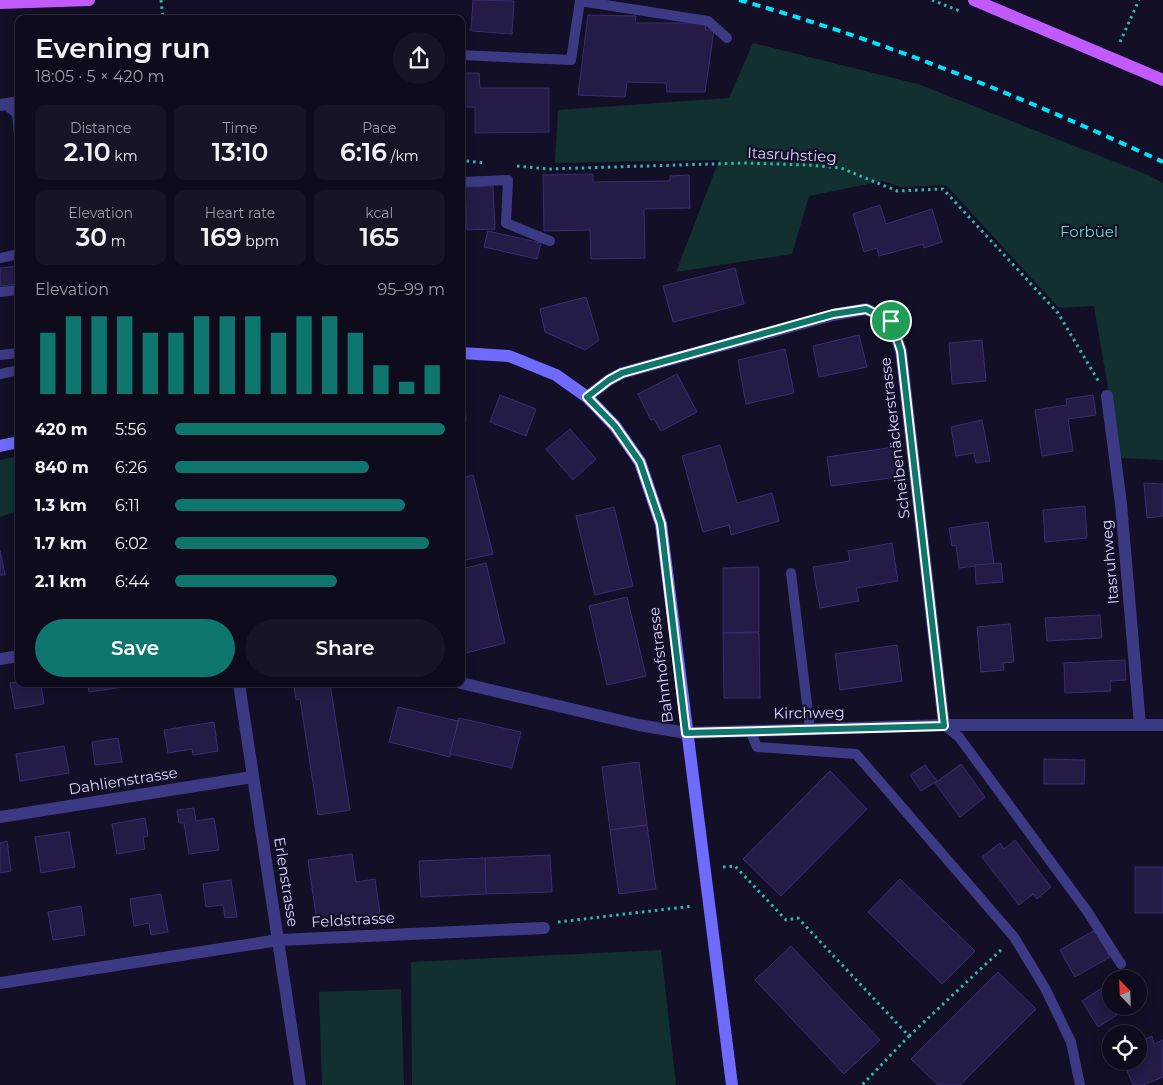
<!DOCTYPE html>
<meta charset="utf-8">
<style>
:root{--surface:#0e0b1c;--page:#171425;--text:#f1f3f6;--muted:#9b9ba3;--line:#2e2b3b;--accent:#0f766e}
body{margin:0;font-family:Montserrat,sans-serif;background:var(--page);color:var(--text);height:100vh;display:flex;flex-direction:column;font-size:19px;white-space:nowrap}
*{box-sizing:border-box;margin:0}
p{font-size:16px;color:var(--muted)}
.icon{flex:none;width:28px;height:28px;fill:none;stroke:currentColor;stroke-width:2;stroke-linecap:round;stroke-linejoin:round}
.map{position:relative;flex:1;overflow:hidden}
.details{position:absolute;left:15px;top:15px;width:450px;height:672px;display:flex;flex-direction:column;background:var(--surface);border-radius:10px;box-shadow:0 2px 12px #0003,0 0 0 1px var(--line)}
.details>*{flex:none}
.needle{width:32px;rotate:337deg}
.buttons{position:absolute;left:1102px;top:970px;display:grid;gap:10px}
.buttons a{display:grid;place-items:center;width:45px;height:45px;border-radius:50%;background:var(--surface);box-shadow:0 2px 12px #0003,0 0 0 1px var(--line);font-size:25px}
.pin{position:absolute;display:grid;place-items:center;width:42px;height:42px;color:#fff;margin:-21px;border:2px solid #fff;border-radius:50%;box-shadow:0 1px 5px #0007}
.round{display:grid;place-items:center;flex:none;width:52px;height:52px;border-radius:26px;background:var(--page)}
.overview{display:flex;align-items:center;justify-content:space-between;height:85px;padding:0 20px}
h1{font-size:28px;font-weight:600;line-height:38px}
.metrics{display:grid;grid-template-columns:repeat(3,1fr);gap:8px;height:85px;padding:5px 20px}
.metrics div{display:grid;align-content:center;border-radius:10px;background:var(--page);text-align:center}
.metrics b{font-size:25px;font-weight:600}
.metrics small{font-size:14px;font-weight:400}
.metrics p{font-size:14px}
.chart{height:140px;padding:10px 20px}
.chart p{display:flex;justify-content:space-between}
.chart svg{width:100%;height:90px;margin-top:5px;stroke:var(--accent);stroke-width:6}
.button{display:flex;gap:10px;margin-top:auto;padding:10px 20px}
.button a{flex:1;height:58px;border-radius:30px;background:var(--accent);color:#fff;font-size:20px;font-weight:600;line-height:58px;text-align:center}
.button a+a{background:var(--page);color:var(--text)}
ul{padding:0 20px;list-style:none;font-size:16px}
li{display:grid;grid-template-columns:80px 60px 1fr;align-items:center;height:38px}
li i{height:12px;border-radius:6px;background:var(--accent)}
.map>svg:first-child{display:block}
.green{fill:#12302f}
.building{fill:#241b47;stroke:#3b2d73}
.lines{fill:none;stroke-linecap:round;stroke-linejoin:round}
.path{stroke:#2fb8b0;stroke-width:3;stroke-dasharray:2.5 4;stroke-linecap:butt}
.lane{stroke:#3d3a85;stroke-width:10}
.street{stroke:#3d3a85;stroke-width:12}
.secondary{stroke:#6f6bff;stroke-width:12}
.primary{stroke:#c25bff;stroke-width:12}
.rail{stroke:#00e5ff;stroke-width:4;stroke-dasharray:8 6;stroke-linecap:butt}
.route-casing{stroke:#fff;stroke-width:10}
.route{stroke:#0f766e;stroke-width:6}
.labels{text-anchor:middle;stroke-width:4.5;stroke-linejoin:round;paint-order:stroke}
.street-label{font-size:15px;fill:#d9d4ff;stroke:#130f26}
.park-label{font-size:15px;fill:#5fe0c0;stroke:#130f26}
</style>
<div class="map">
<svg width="1163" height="1085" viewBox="0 0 1163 1085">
<rect width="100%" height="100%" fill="#130f26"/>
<g class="green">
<path d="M753,43l168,42 227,90 15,8v277l-43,-2 -26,-152 -35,2 -113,-123 -46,2 -17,-6 -74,15 -17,58 -116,18 43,-112 -164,3 3,-53 171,-12z"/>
<path d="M19,456v55l-19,6v-57z"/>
<path d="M661,950l15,135h-264l-1,-123z"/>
<path d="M401,989l3,96h-82l-3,-93z"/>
</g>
<g class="building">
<path d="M473,0l41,1 -2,33 -41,-3z"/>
<path d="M588,15l48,1 -1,7h70l1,7h8l-9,62h-38l-1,-9 -39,-1 -2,15 -47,-2z"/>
<path d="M461,73h18l1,15h69v44l-74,1v-26h-14z"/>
<path d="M593,174v8l77,-1v-5l19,-1 1,33 -46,1 1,49 -54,1 -1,-29 -46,1 -1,-56z"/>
<path d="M493,186l2,43 -28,1 -2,-43z"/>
<path d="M880,205l6,19 46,-15 10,33 -18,6 -1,-4 -44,12 -2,-8 -13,4 -11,-38z"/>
<path d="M488,231l53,12 -4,16 -53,-12z"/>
<path d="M19,266v18l-19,2v-18z"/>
<path d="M735,268l9,36 -71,18 -10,-36z"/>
<path d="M586,297l13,43 -14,10 -40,-18 -5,-23z"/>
<path d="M859,335l8,32 -48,10 -6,-31z"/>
<path d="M982,340l4,41 -34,3 -3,-41z"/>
<path d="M785,349l9,44 -48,11 -8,-44z"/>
<path d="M677,374l20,38 -36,19 -7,-12 -3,1 -13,-26z"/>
<path d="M461,391h4l1,30h-5z"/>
<path d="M500,395l36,14 -10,27 -36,-14z"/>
<path d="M1093,395l3,20 -28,4 5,32 -31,5 -7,-46 32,-5 -1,-6z"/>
<path d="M982,420l8,41 -14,2 -2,-10 -18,3 -5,-29z"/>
<path d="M570,429l26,30 -23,21 -27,-31z"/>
<path d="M720,445l17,58 35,-10 7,28 -48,14 -2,-10 -26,7 -21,-76z"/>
<path d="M894,447l4,30 -67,9 -4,-29z"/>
<path d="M473,475l20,79 -32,7v-83z"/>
<path d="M1144,483l19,1v32l-16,2z"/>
<path d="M1085,506l2,32 -42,4 -2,-32z"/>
<path d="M614,507l19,79 -38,9 -19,-79z"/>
<path d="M988,522l6,42 -35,4 -3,-23 -4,1 -3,-18z"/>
<path d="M892,543l6,38 -42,7 3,13 -39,7 -7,-41 37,-6 -2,-10z"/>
<path d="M0,550l5,25h-5z"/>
<path d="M486,563l19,80 -39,10 -5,-21v-63z"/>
<path d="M1001,563l2,19 -27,2 -1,-19z"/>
<path d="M759,567v65l-36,1v-65z"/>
<path d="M627,597l19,79 -39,9 -18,-79z"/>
<path d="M1100,615l2,23 -55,3 -2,-23z"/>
<path d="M1010,624l4,38 -11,1 1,7 -23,2 -4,-45z"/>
<path d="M723,633h36l1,65h-36z"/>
<path d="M897,645l5,36 -62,9 -5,-36z"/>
<path d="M1125,660l1,20 -16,1 1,10 -46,2 -1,-30z"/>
<path d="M19,682v2h22l3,20 -29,5 -5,-26z"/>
<path d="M88,684h29v4l-28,4z"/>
<path d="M300,684h30l20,126 -32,5 -18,-116 -4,1 -2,-15z"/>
<path d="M398,707l60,14 -8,36 -61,-15z"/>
<path d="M459,718l62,14 -9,36 -62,-14z"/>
<path d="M214,722l4,29 -25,4 -1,-6 -24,4 -4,-23z"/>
<path d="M118,738l4,24 -27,3 -3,-23z"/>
<path d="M64,746l5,27 -49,8 -4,-27z"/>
<path d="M1044,759l41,1 -1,24h-40z"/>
<path d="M639,762l8,63 -37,5 -8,-63z"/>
<path d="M961,764l24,33 -25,20 -25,-34z"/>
<path d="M925,765l12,16 -16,10 -11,-16z"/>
<path d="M830,771l37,38 -86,87 -38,-37z"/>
<path d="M194,808l2,13 18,-3 5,32 -30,4 -5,-31h-5l-2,-13z"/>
<path d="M145,818l3,18 -5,1 2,12 -28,5 -5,-30z"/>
<path d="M647,825l9,64 -37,5 -9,-64z"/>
<path d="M69,832l6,35 -34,6 -6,-36z"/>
<path d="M1015,840l36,47 -14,12 -4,-5 -14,11 -37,-48 18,-14 4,6z"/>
<path d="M7,841l4,30 -11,2v-30z"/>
<path d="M352,854l4,28 19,-3 5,34 -63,9 -9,-62z"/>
<path d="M550,855l2,37 -66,2 -1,-36z"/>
<path d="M485,858l1,36 -65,3 -2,-36z"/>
<rect x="1135" y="867" width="28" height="46"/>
<path d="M900,879l75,72 -33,33 -74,-72z"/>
<path d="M231,880l6,37 -12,1 -2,-13 -17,2 -3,-23z"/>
<path d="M161,894l7,38 -17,3 -2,-12 -15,3 -4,-27z"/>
<path d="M81,906l4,29 -32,5 -5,-28z"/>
<path d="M1095,930l15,27 -35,20 -15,-27z"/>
<path d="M791,946l89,94 -36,34 -89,-94z"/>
<path d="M998,972l38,37 -76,76h-22l-27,-26z"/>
<path d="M1111,982v24h20l-33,21 -16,-26z"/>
<path d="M1152,1036l2,8 9,-4v37l-20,8h-10l-10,-24h16v-19z"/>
</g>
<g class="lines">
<g class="path">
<path d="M161,0l2,19"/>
<path d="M932,0l30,12"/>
<path d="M1120,42l19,-42"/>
<path d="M461,158l5,3 19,2"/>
<path d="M517,166l31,3 196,-6 64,2 33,3 56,23 46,-2 115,124 41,69"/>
<path d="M723,867l12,-1 51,54 12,-2 111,118 -47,49"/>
<path d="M558,922l135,-16"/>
<path d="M909,1036l94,-88"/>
</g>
<g class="lane">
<path d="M461,55l110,5 9,-59 128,20 19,17"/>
<path d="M5,104l12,10 2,21"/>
<path d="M461,182l47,-2 -2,43 44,18"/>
<path d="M0,258l19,-4"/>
<path d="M0,292l19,-2"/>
<path d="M0,355l19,-2"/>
<path d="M0,374l19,-4"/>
<path d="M791,573l19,156"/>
<path d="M944,725l15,12 128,174 34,53"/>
<path d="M750,730l7,17 99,7 158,183 31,51 26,54 9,43"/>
</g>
<g class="street">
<path d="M0,105l19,-3"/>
<path d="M1107,396l14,108 19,221"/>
<path d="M587,397l22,-17 13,-7 211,-58 33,-6 25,12 10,30 43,374"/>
<path d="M0,659l19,-3"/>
<path d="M461,683l178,42 47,8 258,-8h219"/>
<path d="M239,684l61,401"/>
<path d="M0,817l252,-40"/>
<path d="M0,983l279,-43 265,-12"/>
</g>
<g class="secondary">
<path d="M461,353l48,3 47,19 31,22 28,29 25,36 21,62 71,561"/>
<path d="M0,446l19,-4"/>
</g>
<g class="primary">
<path d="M974,0l189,80"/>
<path d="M0,3l89,-3"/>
</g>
<path class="rail" d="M739,0c146,41 286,98 424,162"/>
</g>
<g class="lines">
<g class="route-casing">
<path id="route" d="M866,309l25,12 10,30 43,375 -258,7 -25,-209 -21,-62 -25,-36 -28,-29 22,-17 13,-7 211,-59z"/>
</g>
<use href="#route" class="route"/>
</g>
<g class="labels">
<g class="street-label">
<text transform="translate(792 155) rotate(3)" y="5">Itasruhstieg</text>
<text transform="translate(895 438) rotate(-97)" y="5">Scheibenäckerstrasse</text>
<text transform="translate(1110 562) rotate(-95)" y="5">Itasruhweg</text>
<text transform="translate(661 665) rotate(-97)" y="5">Bahnhofstrasse</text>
<text transform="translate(809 713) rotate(-1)" y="5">Kirchweg</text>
<text transform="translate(123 781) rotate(-9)" y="5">Dahlienstrasse</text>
<text transform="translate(286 882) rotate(81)" y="5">Erlenstrasse</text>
<text transform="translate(353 920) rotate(-3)" y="5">Feldstrasse</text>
</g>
<g class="park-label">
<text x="1089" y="237">Forbüel</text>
</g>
</g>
</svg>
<div class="buttons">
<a><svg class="needle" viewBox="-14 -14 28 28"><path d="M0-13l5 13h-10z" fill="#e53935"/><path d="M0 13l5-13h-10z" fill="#9b9ba3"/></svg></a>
<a><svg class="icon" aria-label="locate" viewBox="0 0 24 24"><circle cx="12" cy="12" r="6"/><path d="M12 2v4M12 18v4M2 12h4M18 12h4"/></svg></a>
</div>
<div class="pin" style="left:891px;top:321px;background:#1e9e55"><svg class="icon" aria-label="arrive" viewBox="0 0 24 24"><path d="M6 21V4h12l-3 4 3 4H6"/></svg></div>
<section class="details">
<div class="overview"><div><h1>Evening run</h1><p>18:05 · 5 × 420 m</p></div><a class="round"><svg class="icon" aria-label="share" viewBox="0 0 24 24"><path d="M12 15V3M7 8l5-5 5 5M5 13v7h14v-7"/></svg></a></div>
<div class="metrics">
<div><p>Distance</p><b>2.10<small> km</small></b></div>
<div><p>Time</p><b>13:10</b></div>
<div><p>Pace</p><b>6:16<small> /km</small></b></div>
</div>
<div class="metrics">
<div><p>Elevation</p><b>30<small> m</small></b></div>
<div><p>Heart rate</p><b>169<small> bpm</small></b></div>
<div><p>kcal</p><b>165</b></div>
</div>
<div class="chart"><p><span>Elevation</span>95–99 m</p>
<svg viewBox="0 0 160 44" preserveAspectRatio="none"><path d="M5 44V14M15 44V6M25 44V6M35 44V6M45 44V14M55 44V14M65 44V6M75 44V6M85 44V6M95 44V14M105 44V6M115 44V6M125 44V14M135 44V30M145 44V38M155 44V30"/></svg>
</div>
<ul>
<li><b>420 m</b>5:56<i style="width:100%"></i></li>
<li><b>840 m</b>6:26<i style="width:72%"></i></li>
<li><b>1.3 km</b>6:11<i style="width:85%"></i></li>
<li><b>1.7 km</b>6:02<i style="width:94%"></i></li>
<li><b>2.1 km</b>6:44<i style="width:60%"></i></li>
</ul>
<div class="button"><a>Save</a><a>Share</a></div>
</section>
</div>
